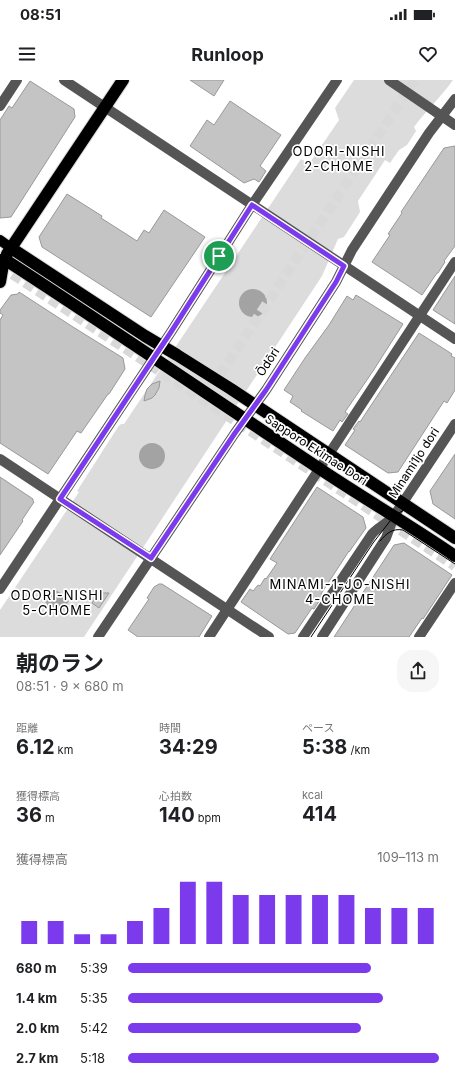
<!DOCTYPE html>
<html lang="ja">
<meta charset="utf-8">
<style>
:root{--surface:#fff;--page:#f6f6f6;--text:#202124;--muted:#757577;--accent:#7c3aed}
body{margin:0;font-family:Inter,"Noto Sans JP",sans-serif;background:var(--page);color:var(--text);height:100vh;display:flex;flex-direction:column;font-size:15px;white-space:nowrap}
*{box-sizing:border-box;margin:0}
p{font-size:13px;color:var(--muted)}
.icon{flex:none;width:22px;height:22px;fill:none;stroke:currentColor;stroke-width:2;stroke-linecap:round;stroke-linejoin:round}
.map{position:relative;height:557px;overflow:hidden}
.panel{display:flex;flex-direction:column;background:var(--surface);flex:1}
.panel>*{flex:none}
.pin{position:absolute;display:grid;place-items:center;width:34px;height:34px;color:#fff;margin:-17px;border:2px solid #fff;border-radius:50%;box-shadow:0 1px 4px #0007}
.round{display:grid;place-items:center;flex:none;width:42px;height:42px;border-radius:16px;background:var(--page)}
.head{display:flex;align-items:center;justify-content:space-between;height:68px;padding:0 16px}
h1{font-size:22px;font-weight:700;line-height:30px}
.figures{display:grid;grid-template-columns:repeat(3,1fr);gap:6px;height:68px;padding:4px 16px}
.figures div{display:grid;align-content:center}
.figures b{font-size:20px;font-weight:700}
.figures small{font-size:11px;font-weight:400}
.figures p{font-size:11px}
.chart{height:112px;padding:8px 16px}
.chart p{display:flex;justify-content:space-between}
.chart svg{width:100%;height:72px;margin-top:4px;stroke:var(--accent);stroke-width:6}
ul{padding:0 16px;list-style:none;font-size:13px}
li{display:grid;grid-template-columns:64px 48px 1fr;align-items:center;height:30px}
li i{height:10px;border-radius:5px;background:var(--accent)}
.status{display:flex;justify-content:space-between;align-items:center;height:28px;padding:0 20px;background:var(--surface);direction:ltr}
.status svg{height:11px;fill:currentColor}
header{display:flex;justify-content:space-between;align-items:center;height:52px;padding:0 16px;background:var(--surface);font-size:18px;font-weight:700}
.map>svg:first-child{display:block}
.green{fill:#dcdcdc}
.water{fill:#a3a3a3}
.building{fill:#c4c4c4;stroke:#999}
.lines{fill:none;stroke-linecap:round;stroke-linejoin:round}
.minor-tunnel{stroke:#d9d9d9;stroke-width:10;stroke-dasharray:10 5;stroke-linecap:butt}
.major-casing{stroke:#dbdbdb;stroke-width:12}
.highway-casing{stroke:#dbdbdb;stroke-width:14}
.minor{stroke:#555;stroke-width:10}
.major{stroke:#000;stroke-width:10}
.highway{stroke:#000;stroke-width:12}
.tram{stroke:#000;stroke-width:1}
.route-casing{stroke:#fff;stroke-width:8}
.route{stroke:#7c3aed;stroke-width:5}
.labels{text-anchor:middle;stroke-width:3.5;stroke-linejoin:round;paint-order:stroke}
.street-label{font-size:12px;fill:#000;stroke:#fff}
.neighbourhood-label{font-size:13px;letter-spacing:1px;fill:#000;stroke:#fff}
</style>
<div class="status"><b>08:51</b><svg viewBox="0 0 49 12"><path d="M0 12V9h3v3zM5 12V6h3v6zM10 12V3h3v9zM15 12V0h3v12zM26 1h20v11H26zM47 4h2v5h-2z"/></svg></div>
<header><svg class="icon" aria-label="menu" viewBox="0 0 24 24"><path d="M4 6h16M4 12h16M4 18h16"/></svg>Runloop<svg class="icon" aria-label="heart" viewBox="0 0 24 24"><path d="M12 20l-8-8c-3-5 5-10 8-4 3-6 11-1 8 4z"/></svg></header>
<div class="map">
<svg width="455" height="557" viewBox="0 0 455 557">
<rect width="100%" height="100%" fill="#fff"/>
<path class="green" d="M354,0h99c-12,17 -27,31 -39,47l2,4 -9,14 -8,5 -9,13 -5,-3 -27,41 2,11 -16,25 -6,2 -16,37 -238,361h-84v-27l79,-118 -2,-1 41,-64 3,-3h3l177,-265 8,5 30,-44 -4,-12z"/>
<g class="water">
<circle cx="253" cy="223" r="14"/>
<circle cx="152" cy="376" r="13"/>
<path d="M56,510l12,8 -1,2 2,1 -8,12 -2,-1 -1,2 -12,-8 1,-2 -2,-2 8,-11 1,1z"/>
</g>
<g class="building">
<path d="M190,0h34l-10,16z"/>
<path d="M30,1l44,28 1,8 -64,100 -11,1v-98l9,-14 3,2z"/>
<path d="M230,21l51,34 -21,31 6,5 -7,11 -5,-3 -10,4 -54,-37 17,-26 7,5z"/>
<path d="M455,66v100l-11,15 1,1 -7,11h-1l-15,22 -50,-33 18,-27 -2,-1 14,-21 -1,-1 43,-64z"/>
<path d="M67,114l35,22 -1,2 36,23 7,-11 5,3 15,-23 41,27 -54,80 -109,-70 -3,-10z"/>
<path d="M455,196v48l-22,-14z"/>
<path d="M19,212l54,35 50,31 2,11 -16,25h-1l-27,39 -4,-2 -29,43 -48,-31v-123l3,-5 -3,-2v-3l11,-15 7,-1z"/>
<path d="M356,215l47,29 -30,47 -28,41 3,2 -6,8 -2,-2 -7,11 -32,-20 1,-1 -12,-8 3,-6 -9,-6 21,-32 24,-33 18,-29 6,4z"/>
<path d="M419,253l33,21 -1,2 4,2v32l-8,13 -3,-2 -46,71 -10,1 -43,-28 10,-15 -2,-1 6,-8 1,1z"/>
<path d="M160,301l-1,7 -4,7 -3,3 -8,3 1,-6 2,-6 5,-5z"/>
<path d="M455,374v65l-22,-15 -3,-13z"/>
<path d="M0,397l33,22v2l1,1 -12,18 1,1 -23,34z"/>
<path d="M317,407l46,30 3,11 -17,24v-1l-28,43 2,1 -9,14 -2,-1 -17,25 -7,1 -47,-32 9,-13 3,2 5,-6 2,1 5,-8 1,1 11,-16 -7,-4z"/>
<path d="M404,463l48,32 -29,44 -1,-1 -13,19h-75l60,-92z"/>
<path d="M159,504h3l50,32 -13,21h-61l-10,-7 21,-31 -2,-1 7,-11z"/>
<path d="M99,513h10l-10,15 -7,-5z"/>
</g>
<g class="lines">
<g class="minor-tunnel">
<path d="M0,186l455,300"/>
<path d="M203,320l212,-320"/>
</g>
<g class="major-casing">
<path id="major" d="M0,160l11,8"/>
</g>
<g class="highway-casing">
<g id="highway">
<path d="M11,168l134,88 32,19 54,34 224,149"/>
<path d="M7,174l116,-174"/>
<path d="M4,179c105,68 209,139 313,208 46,31 93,58 138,89"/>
<path d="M0,202l4,-23"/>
</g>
</g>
<g class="minor">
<path d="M64,0l391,259"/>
<path d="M389,0l66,45"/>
<path d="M0,26l17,-26"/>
<path d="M0,379l269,178"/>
<path d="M0,509l171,-257 81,-127 85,-125"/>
<path d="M98,557l137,-204 31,-43 70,-108 16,-32 77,-117 26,-34"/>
<path d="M209,557l246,-375"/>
<path d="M303,557l69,-103c6,-7 16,-11 22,-18l61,-92"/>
<path d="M322,557l64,-99 8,-22"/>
<path d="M419,557l36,-54"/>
</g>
<use href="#major" class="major"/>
<use href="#highway" class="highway"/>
<g class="tram">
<path d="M380,461c6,-7 12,-13 23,-11l52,34"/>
<path d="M311,557l62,-94 21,-27 10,-6 7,-2 7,2 37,23"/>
</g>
</g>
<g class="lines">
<g class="route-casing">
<path id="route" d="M252,125l92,61 -8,16 -70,108 -31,43 -84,125 -91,-59 111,-167z"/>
</g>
<use href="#route" class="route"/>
</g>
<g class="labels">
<g class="street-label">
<text transform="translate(268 282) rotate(-57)" y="4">Ōdōri</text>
<text transform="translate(316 370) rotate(33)" y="4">Sapporo Ekimae Dori</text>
<text transform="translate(414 383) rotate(-57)" y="4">Minami1jo dori</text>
</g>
<g class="neighbourhood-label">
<text x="339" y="76">ODORI-NISHI<tspan x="339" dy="15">2-CHOME</tspan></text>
<text x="340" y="509">MINAMI-1-JO-NISHI<tspan x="340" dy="15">4-CHOME</tspan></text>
<text x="57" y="520">ODORI-NISHI<tspan x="57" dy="15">5-CHOME</tspan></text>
</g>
</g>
</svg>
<div class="pin" style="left:219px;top:176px;background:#1e9e55"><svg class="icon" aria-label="arrive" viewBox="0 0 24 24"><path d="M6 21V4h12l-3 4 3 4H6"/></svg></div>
</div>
<section class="panel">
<div class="head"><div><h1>朝のラン</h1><p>08:51 · 9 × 680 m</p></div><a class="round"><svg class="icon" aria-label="share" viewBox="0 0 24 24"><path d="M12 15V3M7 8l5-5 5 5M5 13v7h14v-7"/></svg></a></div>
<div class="figures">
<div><p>距離</p><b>6.12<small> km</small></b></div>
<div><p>時間</p><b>34:29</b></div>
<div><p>ペース</p><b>5:38<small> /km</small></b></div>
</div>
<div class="figures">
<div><p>獲得標高</p><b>36<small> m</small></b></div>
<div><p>心拍数</p><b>140<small> bpm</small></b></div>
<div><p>kcal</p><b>414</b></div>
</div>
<div class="chart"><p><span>獲得標高</span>109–113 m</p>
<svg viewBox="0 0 160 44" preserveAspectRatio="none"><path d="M5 44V30M15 44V30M25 44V38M35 44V38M45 44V30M55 44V22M65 44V6M75 44V6M85 44V14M95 44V14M105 44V14M115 44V14M125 44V14M135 44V22M145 44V22M155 44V22"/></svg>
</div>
<ul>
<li><b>680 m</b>5:39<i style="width:78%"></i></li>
<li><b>1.4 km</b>5:35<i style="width:82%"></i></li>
<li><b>2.0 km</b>5:42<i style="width:75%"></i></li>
<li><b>2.7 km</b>5:18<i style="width:100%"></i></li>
</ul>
</section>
